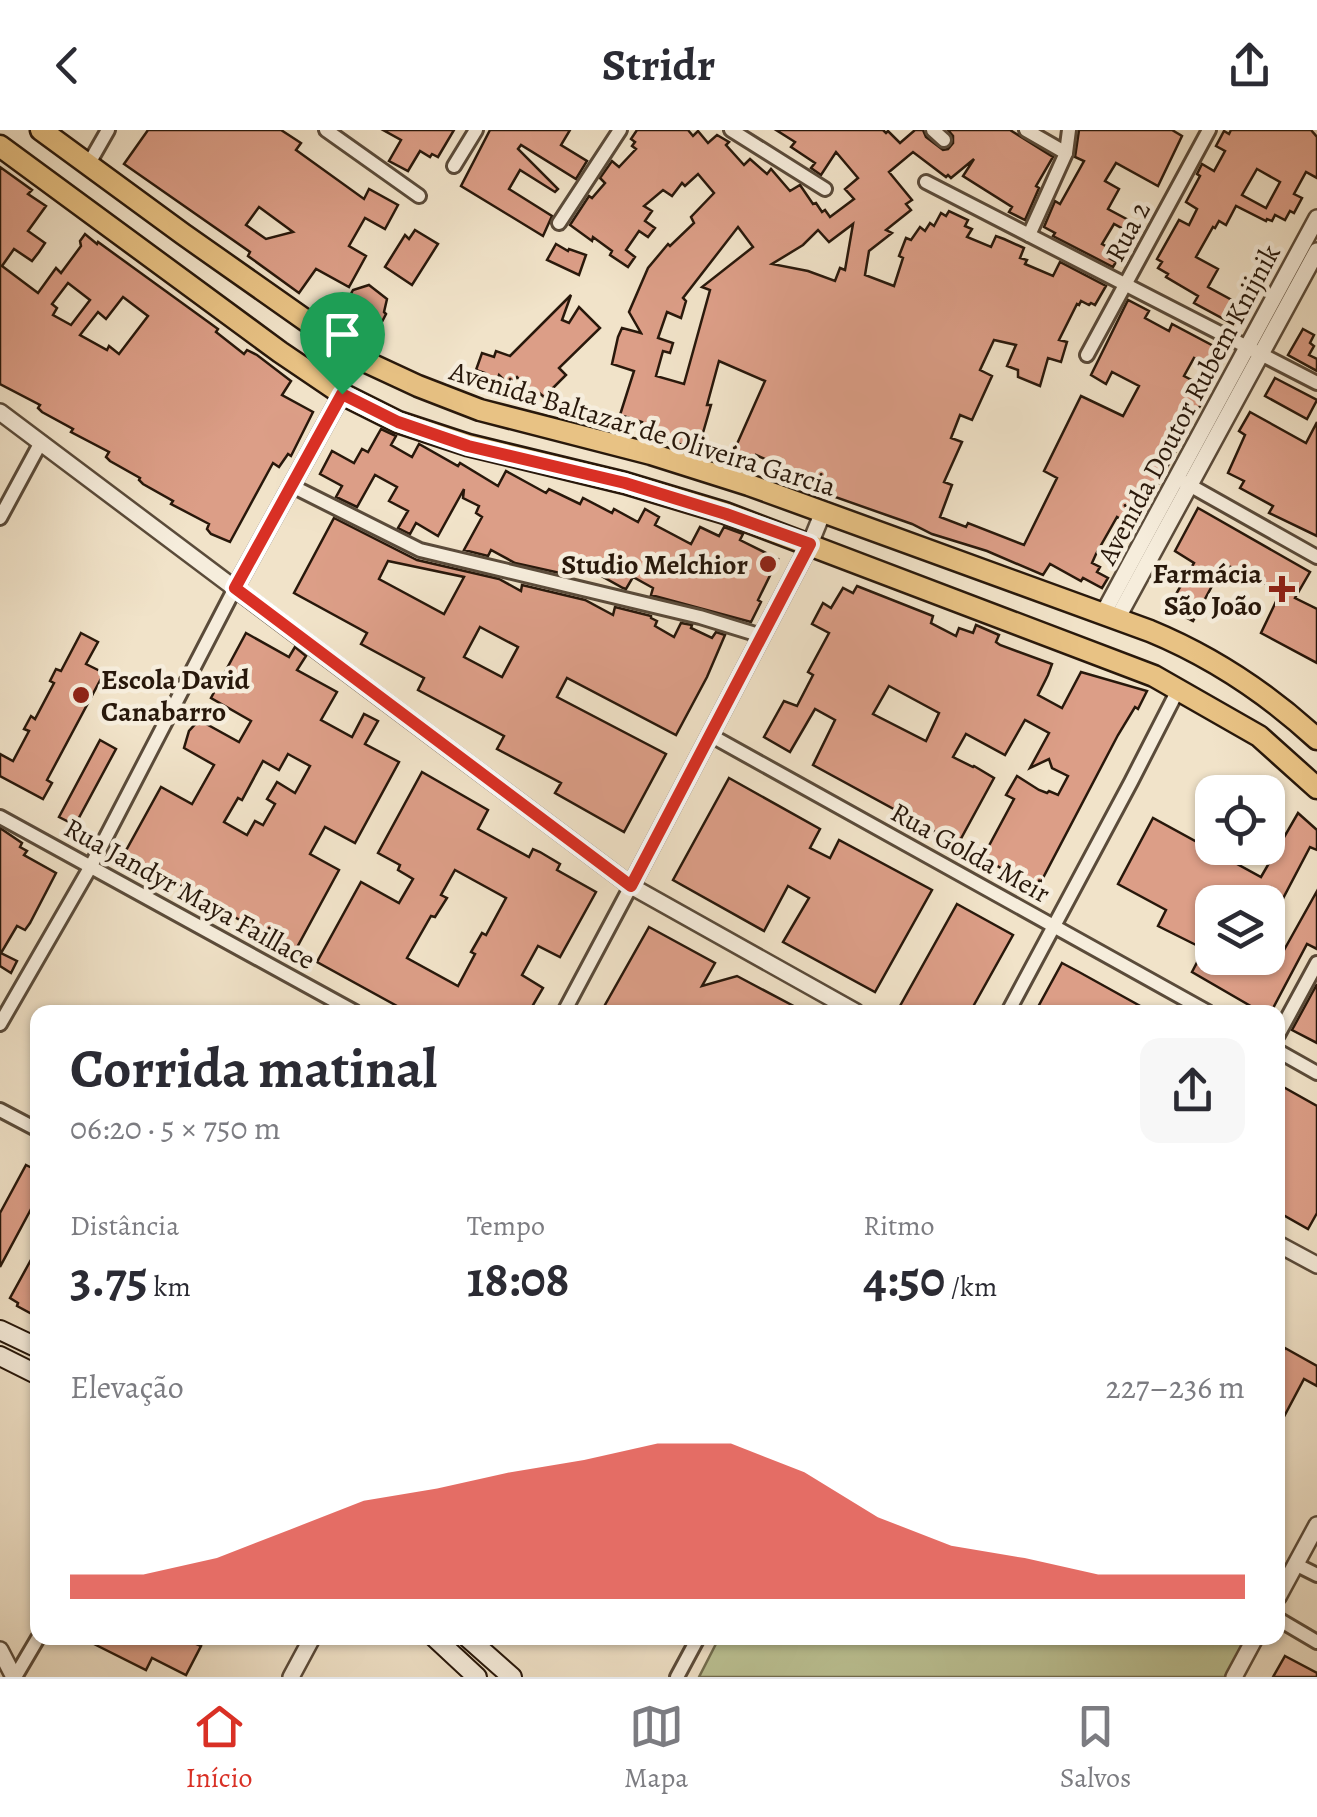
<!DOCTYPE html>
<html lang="pt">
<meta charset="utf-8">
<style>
:root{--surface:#fff;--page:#f7f7f7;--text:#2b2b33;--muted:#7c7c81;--line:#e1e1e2;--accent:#d93025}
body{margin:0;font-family:Alegreya,serif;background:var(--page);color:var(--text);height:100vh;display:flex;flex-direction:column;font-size:38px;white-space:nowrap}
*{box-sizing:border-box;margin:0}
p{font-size:32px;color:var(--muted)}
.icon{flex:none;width:55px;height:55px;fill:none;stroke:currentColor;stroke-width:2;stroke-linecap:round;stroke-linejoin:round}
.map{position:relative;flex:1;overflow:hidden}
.drawer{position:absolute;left:30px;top:875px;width:1255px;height:640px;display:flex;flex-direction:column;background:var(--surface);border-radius:20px;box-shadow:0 2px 8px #0004}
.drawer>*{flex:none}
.controls{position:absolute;left:1195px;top:645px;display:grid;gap:20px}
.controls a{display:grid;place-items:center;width:90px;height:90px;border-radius:20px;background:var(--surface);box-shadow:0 2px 8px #0004;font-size:50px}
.pin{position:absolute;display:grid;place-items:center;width:85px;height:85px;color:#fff;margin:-102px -42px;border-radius:50% 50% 50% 0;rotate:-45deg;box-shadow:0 0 10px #0007}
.pin .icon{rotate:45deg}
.round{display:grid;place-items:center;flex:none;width:105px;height:105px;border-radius:20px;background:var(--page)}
.head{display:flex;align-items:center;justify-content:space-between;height:170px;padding:0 40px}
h1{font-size:55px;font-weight:700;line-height:75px}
.stats{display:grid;grid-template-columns:repeat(3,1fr);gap:15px;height:170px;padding:10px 40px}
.stats div{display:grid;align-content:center}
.stats b{font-size:50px;font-weight:700}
.stats small{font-size:28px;font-weight:400}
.stats p{font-size:28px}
.chart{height:280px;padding:20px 40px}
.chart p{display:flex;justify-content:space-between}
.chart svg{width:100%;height:180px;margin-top:10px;fill:var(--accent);opacity:.7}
header{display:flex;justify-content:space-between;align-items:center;height:130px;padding:0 40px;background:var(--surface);font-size:45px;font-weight:700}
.tab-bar{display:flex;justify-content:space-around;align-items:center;height:140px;border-top:2px solid var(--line);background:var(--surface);font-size:28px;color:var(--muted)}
.tab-bar a{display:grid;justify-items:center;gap:5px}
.tab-bar .on{color:var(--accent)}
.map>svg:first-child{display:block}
.green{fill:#bcc395;stroke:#726e50;stroke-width:2.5}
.building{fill:#dc9e87;stroke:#28180b;stroke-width:2.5;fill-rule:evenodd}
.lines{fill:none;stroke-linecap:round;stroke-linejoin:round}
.minor-casing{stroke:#5a4b3a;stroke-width:18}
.tertiary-casing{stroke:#5a4b3a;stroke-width:20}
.secondary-casing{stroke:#28180b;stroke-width:22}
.primary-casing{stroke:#28180b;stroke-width:25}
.minor{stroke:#f6eddc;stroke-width:12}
.tertiary{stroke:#f6eddc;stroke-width:15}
.secondary{stroke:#f6eddc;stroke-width:18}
.primary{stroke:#e8c284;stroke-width:20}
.route-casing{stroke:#fff;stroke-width:20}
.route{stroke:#d93025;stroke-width:12}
.poi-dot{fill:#8f2418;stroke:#f6eddc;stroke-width:4}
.labels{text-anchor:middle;stroke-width:9;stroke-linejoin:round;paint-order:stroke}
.street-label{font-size:28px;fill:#28180b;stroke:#f6eddc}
.poi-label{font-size:28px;font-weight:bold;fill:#28180b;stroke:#f6eddc;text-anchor:end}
</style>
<header><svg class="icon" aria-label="back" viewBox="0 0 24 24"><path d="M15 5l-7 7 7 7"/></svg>Stridr<svg class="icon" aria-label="share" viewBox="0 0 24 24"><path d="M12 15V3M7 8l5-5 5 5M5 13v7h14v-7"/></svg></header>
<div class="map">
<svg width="1317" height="1547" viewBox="0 0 1317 1547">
<rect width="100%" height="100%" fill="#f1e3c9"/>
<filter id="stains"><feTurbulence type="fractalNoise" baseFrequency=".002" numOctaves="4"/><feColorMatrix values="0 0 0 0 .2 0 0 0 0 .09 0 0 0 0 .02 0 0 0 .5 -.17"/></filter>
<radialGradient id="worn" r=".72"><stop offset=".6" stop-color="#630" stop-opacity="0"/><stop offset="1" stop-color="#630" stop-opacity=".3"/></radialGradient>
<path class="green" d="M719,1508h528l-22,39h-526z"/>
<g class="building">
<path d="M148,0h133l20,13 -5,7 68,49 5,-10 29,16 -13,24 -20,-11 -16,28 17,10 -17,31 -33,-18 -17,24 -51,-37 2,-4 -126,-88zM259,77l34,25 -27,7 -20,-14z"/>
<path d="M383,0h71l-16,27 -6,-3 -2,3 -10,-6 -12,20 -19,-10 12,-21z"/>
<path d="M490,0h80l-9,15 26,16 -11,18 -55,-34 -3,4 40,40 -3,3 -35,-22 -11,19 43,27 -9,20 -82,-50z"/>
<path d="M637,0h51l5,6 5,-5 10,12 9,-8 12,7 -3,3 18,20 6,-6 17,15 4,-5 19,22 10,-6 13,19 3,-1 6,9 3,-2 5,7 24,-18 -9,-10 13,-11 -22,-26 -15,23 -10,-7 4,-5 -24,-16 4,-5 -19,-12h107l3,3 2,-2 12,12 15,-13h8l3,7 17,13 5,-1 5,-6v-7l-5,-6h62l43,27 -17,29 3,2 -14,32 -16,-8 3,-5 -49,-31 11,-17 -23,19 -3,-3 -2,2 -33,-25 -24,20 23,28 -6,4 5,6 -25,20 6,3 -23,18 -4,24 29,11 9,-28 -4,-2 7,-18 5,2 9,-13 5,4 5,-8 4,3 7,-13 5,3 3,-5 19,9 -3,6 7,3 -5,8 24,10 5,-11 8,3 20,9 -4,10 7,2 -2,4 28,12 7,-14 46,24 -11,19 -4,-2 -2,2 -8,-4 -2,4 -2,-1 -18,36 8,2 -6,20 -13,-4 -8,28 -22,-9v-7l-11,-4 9,-21 -22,-5 -14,30 12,6 -20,44 -12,-5 -9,23 11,4 -18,40 8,3 -12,32 26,10 2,-4 56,22 33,-67 -13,-7 37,-75 42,20 16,-30 -27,-14 -6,12 -15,-9 37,-75 21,11 -4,7 24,13 3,-7 49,26 -9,17 -18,-9 -10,18 25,13 -74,138 -18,-10 -21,37 -4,9 8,4 -3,5 11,6 -6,10 -19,-10 -2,3 -31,-17 -7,11 -56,-24 -55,-17 -20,-10 -125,-44 4,-9 -35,-16 -5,15 -22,-8 36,-81 -46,-20 -12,44h4l-13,45 -59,-19 3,-9 -22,-7 14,-44 -22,-7 6,-27 4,-9 19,5 -12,-21 19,-44 20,-24 2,2 24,-23 -3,-6 23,-24 -16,-19 -13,12 -3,-3 -10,13 -9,-6 -19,16 8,5 -7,10 10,7 -7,9 -9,-6 -13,19 9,7 -7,10 -18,-12 2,-4 -19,-14 -1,4 -22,-16 19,-29 3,2 13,-15 -5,-5 12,-17 7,6 17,-18 -4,-3 3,-4 -4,-3zM853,94l-8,46 -5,-2 -5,13 -27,-10 -36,-7 31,-19 15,-15 11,12zM738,97l15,20 -51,40 8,3 -26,94 -28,-8 7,-25 7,2 3,-10 -15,-5 9,-26 14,6 5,-17 -3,-3z"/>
<path d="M1079,0h93l10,6 -24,50 -42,-23 -11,18 14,8 -11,20 26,14 -5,9 -15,-8 -12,20 11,6 -4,8 7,4 -3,5 -60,-31 2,-3 -11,-6 11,-26 5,3 24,-43 -9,-4z"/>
<path d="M1231,0h80l6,7v41l-11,-6 -12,22 8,4 -8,15 -4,-2 -5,9 -10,-5 -3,6 -5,-2 -1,2 -30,-15 -10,19 -7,-4 -4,7 -2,-1 -17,30 22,12 -10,18 33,18 -3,5 7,4 -9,5 -3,5 -39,-21 4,-7 -32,-19 2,-3 -10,-6 4,-6 -5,-3 22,-39 10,5 8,-16 -11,-7 14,-26 -3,-2 5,-10 12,7 11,-20 -9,-5 8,-15 5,3zM1257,39l23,13 -14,26 -24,-13z"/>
<path d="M0,37l32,23 -4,4 18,12 -18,25 17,12 -6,9 -7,9 -18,-12 -12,17 36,27 18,-25 5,5 20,-27 -1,-5 5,-7 12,10 1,-2 120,87 -2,3 28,22 3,-4 10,5 34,26 -9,14 31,17 -22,44 -3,-2 -9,13 -6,-4 -43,79 -19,-8 -4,-5 2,-5 -38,-20 2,-3 -30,-17 -4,-4 1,-2 -30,-17 -4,-4 3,-5 -38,-20 2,-3 -31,-17 -4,-4 2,-3 -40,-21zM68,153l22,17 -19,25 -18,-10 4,-7 -5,-4zM123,167l25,19 -29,38 -10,-8 -2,4 -27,-15 18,-23 8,7z"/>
<path d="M415,100l23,14 -26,41 -27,-18 20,-32 4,4z"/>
<path d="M556,114l12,7 1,-2 17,6 -7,20 -32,-15z"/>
<path d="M369,155l18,14 -3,13 2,2 -14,27 -35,-21 16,-30z"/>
<path d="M571,165l-9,25 7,3 10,-16 21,21 -41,40 7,7 -22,22 -7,-6 -4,3 -16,-17 -8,8 -10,-10 -3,8 -12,-5 1,-5 -9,-3 6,-17 12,4 2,-6 14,5z"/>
<path d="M1303,199l11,6 -4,8 4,3 -5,9 8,4v12l-29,-16z"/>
<path d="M1275,248l42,22 -10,19 -42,-23z"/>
<path d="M1250,282l56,31 11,-21v114l-48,-23 4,-7 -33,-18 4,-7 -16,-8 17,-38 -6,-4z"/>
<path d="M381,299l15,7 -5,9 21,12 7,-13 39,22 2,-3 38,23 8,-15 40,22 3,-4 31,15 3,-6 29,15 2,-4 24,13 7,-13 14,8 -4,8 36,19 9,-17 19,9 5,-9 19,7 -3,6 38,19 -20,41 3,2 -10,20 -100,-27 2,-7 -20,-11 -7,12 -3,-1 -54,-30 -9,15 -45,-10 -24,-13 -3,6 -24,-6 18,-33 -6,-4 3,-7 -16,-8 1,-9 -26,47 -22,-13 -6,11 -12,-6 10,-17 -19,-10 8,-14 -22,-12 -18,32 -21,-10 6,-11 -22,-12 12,-23 22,12 8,-14 6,3z"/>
<path d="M1198,378l112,64 -15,26 22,11v54l-56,-30 20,-42 -57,-27 -31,57 -25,-13 26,-45 -19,-12z"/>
<path d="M334,388l83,42 82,19 22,12 1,-6 63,15 28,15 2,-8 36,9v2l6,3 -2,5 19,11 7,-14 11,2 -1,3 21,10 4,-6 9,3 -18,42 -31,58 -109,-57 -10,19 109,57 -42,78 -69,-39 6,-10 -64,-34 7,-13 -86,-46 6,-12 -63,-34 6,-11 -73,-40zM388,431l76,16 -20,37 -65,-35zM480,497l38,20 -16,30 -38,-20z"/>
<path d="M857,456l76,30 -2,7 25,13 3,-8 14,5 3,-8 23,10 -3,7 4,3 52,19 -4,11 -10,20 24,13 19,-36 66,19 -9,18 -3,-2 -17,28 -84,160 -3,-11 -9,-4 -11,2 4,-6 -25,-14 -13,6 37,-69 -8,-4 11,-19 22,14 8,3 2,-2 9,4 10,-19 -16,-8 -3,-9 -19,9 19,-35 -24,-13 -20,35 -39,-21 -13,23 20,10 1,-1 20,12 -36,66 -145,-79 22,-45 -20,-11 -25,43 -26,-15 20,-36 13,5 16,-31 -5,-3 21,-39 -17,-9 11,-21 8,5 12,-20 10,5zM889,556l50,27 -13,28 -53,-27z"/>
<path d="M81,503l17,9 -12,22 18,9 -57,107 5,3 -9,16 -43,-23v-22l13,7 16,-30 -5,-2 7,-13 4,3 19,-36 -4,-2 6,-12 5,2z"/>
<path d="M246,503l43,24 6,-10 11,9 -9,14 40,22 -16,28 31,17 12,-23 14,7 -13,23 34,18 -44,81 -30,-16 -15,27 29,16 -44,81 -98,-55 1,-2 -75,-38 38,-69 31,17 22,-39 -30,-17 5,-17 10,-11 40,22 12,-21 -40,-23zM288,624l22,12 -15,27 -18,-11 -10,17 8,5 -12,21 -8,-4 -8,14 -23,-13 14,-24 4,2 21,-39 16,9z"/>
<path d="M100,610l16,9 -41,76 -16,-8z"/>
<path d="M422,642l66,38 -10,19 51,28 4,-8 7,3 20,12 -3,6 39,22 -36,65 -22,-11 -16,29 21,13 -14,24h-121l-91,-50 44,-80 38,21 14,-24 -15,-9 2,-5 -22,-12zM455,740l51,28 -20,37 -4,-2 -11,19 4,2 -17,32 -51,-28 24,-42 4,1 12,-19 -6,-3z"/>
<path d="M729,648l91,51 -10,19 20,10 9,-18 93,50 -57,102 -92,-50 26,-44 -21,-12 -24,45 -91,-51z"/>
<path d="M1298,683l19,17v20l-7,-3 -42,80v-25h-56v56h57l7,-13 8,5 33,-59v58l-10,-5 -36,68h-10l-69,-40 12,-23 -46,-23 8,-16 -48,-26 35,-66 108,59z"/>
<path d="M0,698l22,15 -2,4 7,4 -3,4 32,18 -26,50 -5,7 -8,-4 -16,27 16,8 -6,12 -11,-7z"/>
<path d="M957,774l56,31 -43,77h-59l-11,-6z"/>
<path d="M649,797l66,36 -13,23 35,-10 68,36h-204z"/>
<path d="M1062,833l17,9 72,40h-103l-10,-5z"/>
<path d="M1317,854v59l-25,-13z"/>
<path d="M1278,954l39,22v107l-9,16 -30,-17z"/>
<path d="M26,1035l12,6v14l-4,7 4,4 -38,71v-54z"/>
<path d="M38,1117v56l-6,11 -15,-8 1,-3 -8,-5z"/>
<path d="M1285,1218l32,18v20l-13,-7 -26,49v-66z"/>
<path d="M82,1508h101l18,8 -15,29 -34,-17 -6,12z"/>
<path d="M1285,1526l32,17v4h-44z"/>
</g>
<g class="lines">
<g class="minor-casing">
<g id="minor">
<path d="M326,0l93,66"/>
<path d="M731,0l94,59"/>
<path d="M933,0l11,10"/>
<path d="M1026,0l40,23"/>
<path d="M88,35l20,-35"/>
<path d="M454,36l22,-36"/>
<path d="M926,52l391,201"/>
<path d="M559,93l61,-93"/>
<path d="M1029,105l37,-82 3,-23"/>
<path d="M1087,225l122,-225"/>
<path d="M1184,352l133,75"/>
<path d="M292,356l128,64 280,67 62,19"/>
<path d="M0,388l41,-76"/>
<path d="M710,605l498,277"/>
<path d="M0,687l355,195"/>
<path d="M564,882l67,-126"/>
<path d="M1008,882l123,-230 47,-92"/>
<path d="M0,894l91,-158 144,-278"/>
<path d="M1278,905l39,-72"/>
<path d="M1278,921l39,22"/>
<path d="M0,980l38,20"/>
<path d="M1295,1434l22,11"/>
<path d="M1278,1489l39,23"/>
<path d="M15,1547l23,-39"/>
<path d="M677,1547l21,-39"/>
</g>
</g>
<g class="tertiary-casing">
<g id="tertiary">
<path d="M0,282l631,474 225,126"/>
<path d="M235,458l107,-194"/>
<path d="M1103,484l214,-396"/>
<path d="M1117,489l200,-368"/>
<path d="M631,756l179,-342 13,-32"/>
<path d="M1278,1114l39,21"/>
<path d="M1278,1467l39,-72"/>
<path d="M0,1520l14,27"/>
<path d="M291,1547l21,-39"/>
<path d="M1234,1547l21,-39"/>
</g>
</g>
<g class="secondary-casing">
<g id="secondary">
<path d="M0,1200l38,18"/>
<path d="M0,1226l38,19"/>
<path d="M435,1508l42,39"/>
<path d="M468,1508l44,39"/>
</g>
</g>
<g class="primary-casing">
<g id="primary">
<path d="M41,0l142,104 179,126 56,26 62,24 171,44 98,31 401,146c63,26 117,62 167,108"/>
<path d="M0,16l280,206 62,42 56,28 70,23 157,38 100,30 429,163 105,60 58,52"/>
</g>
</g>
<use href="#minor" class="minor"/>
<use href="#tertiary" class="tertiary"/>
<use href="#secondary" class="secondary"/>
<use href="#primary" class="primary"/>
</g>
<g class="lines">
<g class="route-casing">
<path id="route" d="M342,264l56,28 70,24 157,37 101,31 84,30 -179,342 -396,-298z"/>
</g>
<use href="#route" class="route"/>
</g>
<g class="poi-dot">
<circle cx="768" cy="434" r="10"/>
<path d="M1277 444h10v10h10v10h-10v10h-10v-10h-10v-10h10z"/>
<circle cx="81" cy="565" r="10"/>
</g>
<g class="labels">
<g class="street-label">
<text transform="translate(1127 101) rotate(-62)" y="10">Rua 2</text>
<text transform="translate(1188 274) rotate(-62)" y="10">Avenida Doutor Rubem Knijnik</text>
<text transform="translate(643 298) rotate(17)" y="10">Avenida Baltazar de Oliveira Garcia</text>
<text transform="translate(971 722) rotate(29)" y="10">Rua Golda Meir</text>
<text transform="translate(190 763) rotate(29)" y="10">Rua Jandyr Maya Faillace</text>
</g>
<g class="poi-label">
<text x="748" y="444">Studio Melchior</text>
<text x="1262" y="453">Farmácia<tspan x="1262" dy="32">São João</tspan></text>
<text x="101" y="559" text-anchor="start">Escola David<tspan x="101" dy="32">Canabarro</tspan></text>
</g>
</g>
<rect width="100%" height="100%" filter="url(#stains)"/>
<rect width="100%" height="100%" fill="url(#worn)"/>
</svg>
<div class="controls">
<a><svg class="icon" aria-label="locate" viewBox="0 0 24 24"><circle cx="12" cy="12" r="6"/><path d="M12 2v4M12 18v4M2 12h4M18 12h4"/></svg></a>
<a><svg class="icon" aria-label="layers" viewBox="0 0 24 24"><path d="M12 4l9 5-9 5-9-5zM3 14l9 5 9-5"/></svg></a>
</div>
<div class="pin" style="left:342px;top:264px;background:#1e9e55"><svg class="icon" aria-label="arrive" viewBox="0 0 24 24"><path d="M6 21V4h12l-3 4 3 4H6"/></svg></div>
<section class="drawer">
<div class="head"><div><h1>Corrida matinal</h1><p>06:20 · 5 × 750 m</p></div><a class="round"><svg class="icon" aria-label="share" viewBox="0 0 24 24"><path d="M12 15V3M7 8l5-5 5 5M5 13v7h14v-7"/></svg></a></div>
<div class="stats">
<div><p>Distância</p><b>3.75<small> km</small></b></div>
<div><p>Tempo</p><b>18:08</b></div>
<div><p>Ritmo</p><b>4:50<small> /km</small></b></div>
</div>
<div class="chart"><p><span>Elevação</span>227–236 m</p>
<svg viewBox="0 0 160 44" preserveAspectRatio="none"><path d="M0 44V38L10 38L20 34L30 27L40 20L50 17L60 13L70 10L80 6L90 6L100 13L110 24L120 31L130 34L140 38L150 38L160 38V44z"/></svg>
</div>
</section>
</div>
<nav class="tab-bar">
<a class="on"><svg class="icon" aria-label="home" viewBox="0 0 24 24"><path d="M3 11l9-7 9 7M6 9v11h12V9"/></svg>Início</a>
<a><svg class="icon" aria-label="map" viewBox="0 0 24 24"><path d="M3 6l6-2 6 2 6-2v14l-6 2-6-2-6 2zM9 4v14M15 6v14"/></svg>Mapa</a>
<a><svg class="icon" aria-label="saved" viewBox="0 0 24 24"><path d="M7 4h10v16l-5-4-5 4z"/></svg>Salvos</a>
</nav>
